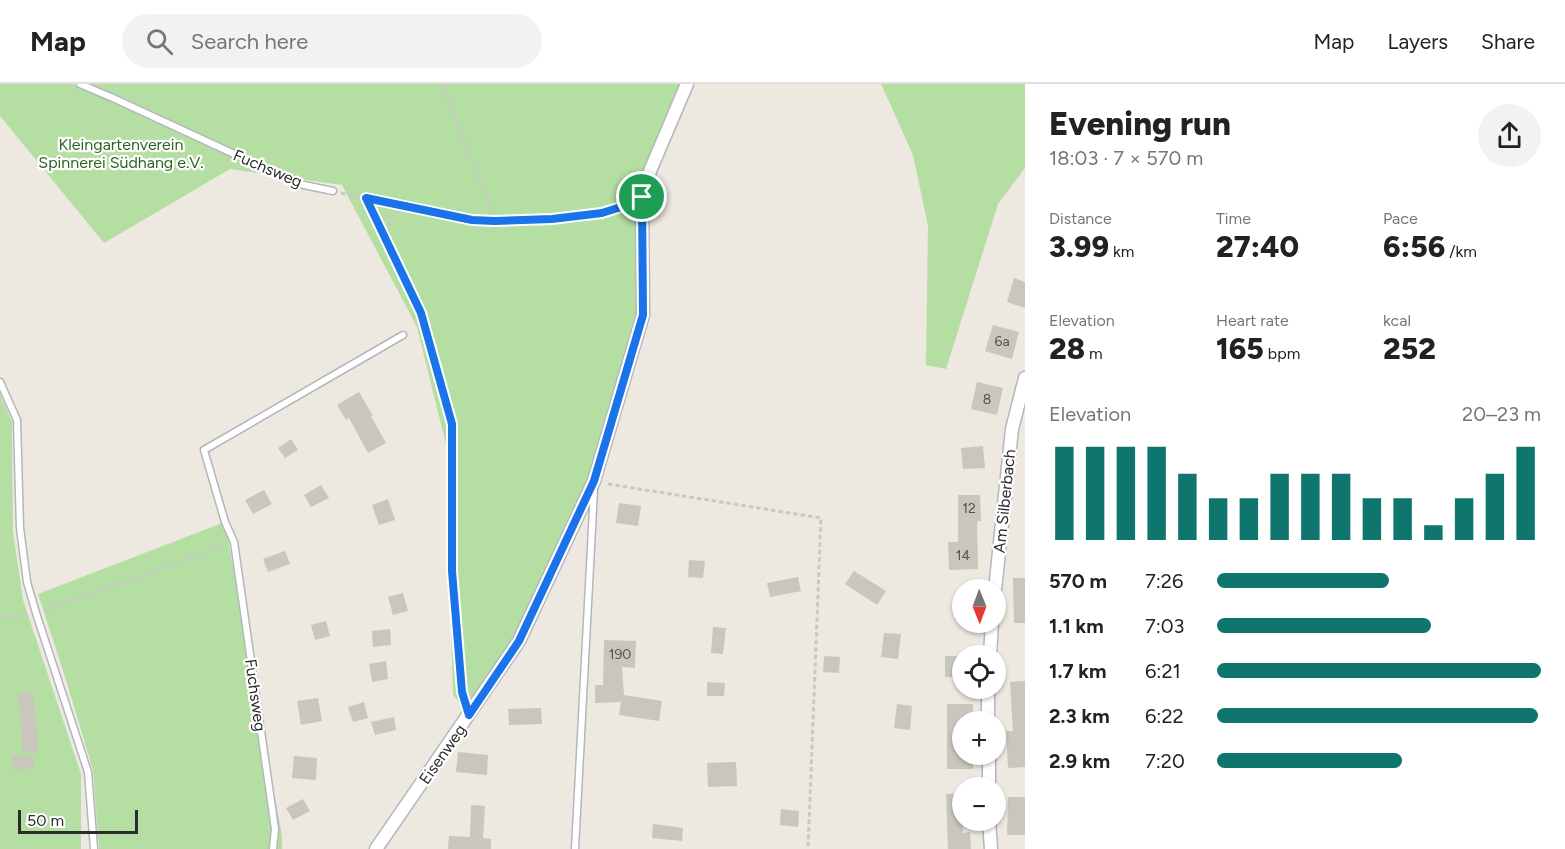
<!DOCTYPE html>
<meta charset="utf-8">
<style>
:root{--surface:#fff;--page:#f2f2f2;--text:#222;--muted:#767676;--line:#e0e0e0;--accent:#0f766e}
body{margin:0;font-family:Figtree,sans-serif;background:var(--page);color:var(--text);height:100vh;display:flex;flex-direction:column;font-size:22px;white-space:nowrap}
*{box-sizing:border-box;margin:0}
p{font-size:20px;color:var(--muted)}
.icon{flex:none;width:33px;height:33px;fill:none;stroke:currentColor;stroke-width:2;stroke-linecap:round;stroke-linejoin:round}
.map{position:relative;flex:1;overflow:hidden}
.side{display:flex;flex-direction:column;background:var(--surface);width:540px}
.side>*{flex:none}
.needle{width:39px;rotate:179deg}
.controls{position:absolute;left:952px;top:495px;display:grid;gap:12px}
.controls a{display:grid;place-items:center;width:54px;height:54px;border-radius:50%;background:var(--surface);box-shadow:0 2px 4px #0004;font-size:30px}
.scale{position:absolute;left:18px;bottom:15px;width:120px;box-sizing:border-box;padding-left:6px;border:3px solid #2c2c2c;border-top:0;font-size:16px;line-height:21px;white-space:nowrap;color:#2c2c2c;-webkit-text-stroke:4px #fff;paint-order:stroke}
.pin{position:absolute;display:grid;place-items:center;width:51px;height:51px;color:#fff;margin:-26px;border:3px solid #fff;border-radius:50%;box-shadow:0 2px 6px #0007}
.round{display:grid;place-items:center;flex:none;width:63px;height:63px;border-radius:32px;background:var(--page)}
.overview{display:flex;align-items:center;justify-content:space-between;height:102px;padding:0 24px}
h1{font-size:33px;font-weight:800;line-height:45px}
.figures{display:grid;grid-template-columns:repeat(3,1fr);gap:9px;height:102px;padding:6px 24px}
.figures div{display:grid;align-content:center}
.figures b{font-size:30px;font-weight:800}
.figures small{font-size:16px;font-weight:400}
.figures p{font-size:16px}
.chart{height:168px;padding:12px 24px}
.chart p{display:flex;justify-content:space-between}
.chart svg{width:100%;height:108px;margin-top:6px;stroke:var(--accent);stroke-width:6}
ul{padding:0 24px;list-style:none;font-size:20px}
li{display:grid;grid-template-columns:96px 72px 1fr;align-items:center;height:45px}
li i{height:15px;border-radius:8px;background:var(--accent)}
header{display:flex;align-items:center;gap:36px;box-sizing:border-box;height:84px;padding:0 30px;background:var(--surface);border-bottom:2px solid var(--line)}
header strong{font-size:28px}
nav{display:flex;gap:33px;margin-inline-start:auto;font-size:21px}
.search{width:420px;height:54px;background:var(--page);display:flex;align-items:center;gap:15px;box-sizing:border-box;padding:0 21px;border-radius:33px;color:var(--muted);font-size:22px}
main{display:flex;flex:1;min-height:0}
.map>svg:first-child{display:block}
.green{fill:#b5dea2}
.building{fill:#c9c6be}
.lines{fill:none;stroke-linecap:round;stroke-linejoin:round}
.lane-casing{stroke:#b4b6be;stroke-width:9}
.street-casing{stroke:#b4b6be;stroke-width:15}
.path{stroke:#c8c8c8;stroke-width:3;stroke-dasharray:4.5 3;stroke-linecap:butt}
.lane{stroke:#fff;stroke-width:6}
.street{stroke:#fff;stroke-width:12}
.route-casing{stroke:#fff;stroke-width:12}
.route{stroke:#1a73e8;stroke-width:8}
.labels{text-anchor:middle;stroke-width:4.5;stroke-linejoin:round;paint-order:stroke}
.number-label{font-size:14px;fill:#535250}
.park-label{font-size:16px;fill:#2e6422;stroke:#fff}
.street-label{font-size:16px;fill:#2c2c2c;stroke:#fff}
</style>
<header>
<strong>Map</strong>
<div class="search"><svg class="icon" aria-label="search" viewBox="0 0 24 24"><circle cx="10" cy="10" r="6"/><path d="M15 15l6 6"/></svg>Search here</div>
<nav><a>Map</a><a>Layers</a><a>Share</a></nav>
</header>
<main>
<div class="map">
<svg width="1025" height="765" viewBox="0 0 1025 765">
<rect width="100%" height="100%" fill="#ede8e0"/>
<g class="green">
<path d="M0,0h682l-42,95 -9,16 4,26 2,98 -47,157 -76,164 -47,71 -14,-16 -7,-251 -29,-117 -75,-142 -112,-16 -126,74 -104,-127z"/>
<path d="M881,0h144v84l-27,36 -52,165 -20,-4 2,-139 -15,-71z"/>
<path d="M0,310l12,28 1,110 10,68 58,174v75h-81z"/>
<path d="M225,438l57,314v13h-183l-6,-79 -27,-90 -28,-86z"/>
</g>
<g class="building">
<path d="M1014,194l11,4v26l-18,-6z"/>
<path d="M993,241l26,7 -7,27 -27,-8z"/>
<path d="M977,298l26,6 -6,27 -26,-6z"/>
<path d="M359,308l14,24h-2l15,27 -18,10 -19,-35 -3,2 -9,-15z"/>
<path d="M291,355l7,11 -13,8 -7,-10z"/>
<path d="M983,362l2,22 -22,1 -2,-21z"/>
<path d="M321,401l8,13 -18,9 -7,-12z"/>
<path d="M264,406l8,14 -19,10 -8,-14z"/>
<path d="M958,411h22l1,26h-4l1,48 -29,1 -1,-28h10z"/>
<path d="M388,415l7,21 -16,5 -7,-20z"/>
<path d="M619,419l22,3 -3,20 -22,-3z"/>
<path d="M285,467l5,13 -22,8 -5,-13z"/>
<path d="M689,476l16,1 -2,17 -15,-1z"/>
<path d="M854,487l32,20 -9,14 -32,-21z"/>
<path d="M798,493l3,14 -31,6 -3,-14z"/>
<path d="M1013,494h12v45h-11z"/>
<path d="M403,509l5,18 -15,4 -5,-18z"/>
<path d="M326,537l4,15 -15,4 -4,-15z"/>
<path d="M713,543l13,1 -3,26 -12,-1z"/>
<path d="M390,545l1,16 -18,2 -1,-16z"/>
<path d="M884,549l17,1 -3,25 -17,-2z"/>
<path d="M604,556l32,1 -1,27 -13,-1 2,28 38,6 -3,20 -40,-6 2,-13 -26,1v-18h8z"/>
<path d="M824,572l16,1 -1,16 -16,-1z"/>
<rect x="945" y="572" width="18" height="21"/>
<path d="M386,577l2,18 -16,3 -3,-18z"/>
<path d="M1025,597v86l-17,1 -2,-37h7l-3,-49z"/>
<path d="M707,598l18,1 -1,13h-17z"/>
<path d="M33,609l6,58h-16l-5,-57z"/>
<path d="M318,614l4,23 -21,4 -4,-24z"/>
<path d="M364,618l4,16 -15,4 -5,-15z"/>
<path d="M897,620l15,2 -2,24 -16,-2z"/>
<path d="M947,620h26v18h-10v32h10v15h-26z"/>
<path d="M541,624l1,16 -33,1 -1,-16z"/>
<path d="M394,633l2,13 -21,5 -4,-13z"/>
<path d="M458,668l30,3 -1,20 -31,-3z"/>
<path d="M33,671l1,13 -21,2 -1,-14z"/>
<path d="M294,672l23,2 -1,22 -24,-2z"/>
<path d="M736,678l1,24 -29,1 -1,-24z"/>
<path d="M963,709v40l7,-1 1,17h-23l-2,-55z"/>
<path d="M1008,713h17v38h-18z"/>
<path d="M303,715l7,12 -17,9 -7,-12z"/>
<path d="M471,721l14,1 -2,32 8,1v10h-43l1,-13 21,1z"/>
<path d="M781,725l18,2 -1,16 -18,-2z"/>
<path d="M653,740l30,4 -1,13 -30,-3z"/>
</g>
<g class="lines">
<g class="lane-casing">
<g id="lane">
<path d="M80,0l33,14 186,86 34,7"/>
<path d="M424,239l28,101v147l10,121 7,22"/>
<path d="M0,298l17,38 3,108 7,54 9,31 52,159 6,77"/>
<path d="M273,765l2,-20 -41,-287 -9,-20 -21,-72 199,-115"/>
<path d="M575,765l19,-359"/>
</g>
</g>
<g class="street-casing">
<g id="street">
<path d="M995,506l17,-161 13,-51"/>
<path d="M990,572l2,-34"/>
<path d="M988,604v34"/>
<path d="M989,670v34"/>
<path d="M989,736l2,29"/>
<path d="M376,765l143,-208 75,-160 49,-166 -1,-118 8,-26 37,-87"/>
</g>
</g>
<g class="path">
<path d="M442,0l53,137"/>
<path d="M341,109l24,5 56,115"/>
<path d="M365,114l107,22 23,1 57,-2 50,-6 28,-9"/>
<path d="M386,156l5,-24 15,-8"/>
<path d="M608,400l213,34 -13,331"/>
<path d="M46,526l177,-64"/>
<path d="M0,535l25,-4"/>
</g>
<use href="#lane" class="lane"/>
<use href="#street" class="street"/>
</g>
<g class="lines">
<g class="route-casing">
<path id="route" d="M642,113l1,118 -49,166 -75,160 -50,74 -7,-23 -10,-121v-147l-31,-111 -55,-115 106,22 23,1 57,-2 50,-6 25,-8z"/>
</g>
<use href="#route" class="route"/>
</g>
<g class="labels">
<g class="number-label">
<text x="1002" y="262">6a</text>
<text x="987" y="320">8</text>
<text x="969" y="429">12</text>
<text x="963" y="476">14</text>
<text x="620" y="575">190</text>
</g>
<g class="park-label">
<text x="121" y="66">Kleingartenverein<tspan x="121" dy="18">Spinnerei Südhang e.V.</tspan></text>
</g>
<g class="street-label">
<text transform="translate(268 84) rotate(23)" y="6">Fuchsweg</text>
<text transform="translate(1004 417) rotate(-84)" y="6">Am Silberbach</text>
<text transform="translate(256 611) rotate(82)" y="6">Fuchsweg</text>
<text transform="translate(442 670) rotate(-55)" y="6">Eisenweg</text>
</g>
</g>
</svg>
<div class="controls">
<a><svg class="needle" viewBox="-14 -14 28 28"><path d="M0-13l5 13h-10z" fill="#e53935"/><path d="M0 13l5-13h-10z" fill="#767676"/></svg></a>
<a><svg class="icon" aria-label="locate" viewBox="0 0 24 24"><circle cx="12" cy="12" r="6"/><path d="M12 2v4M12 18v4M2 12h4M18 12h4"/></svg></a>
<a>+</a>
<a>−</a>
</div>
<div class="scale">50 m</div>
<div class="pin" style="left:642px;top:113px;background:#1e9e55"><svg class="icon" aria-label="arrive" viewBox="0 0 24 24"><path d="M6 21V4h12l-3 4 3 4H6"/></svg></div>
</div>
<section class="side">
<div class="overview"><div><h1>Evening run</h1><p>18:03 · 7 × 570 m</p></div><a class="round"><svg class="icon" aria-label="share" viewBox="0 0 24 24"><path d="M12 15V3M7 8l5-5 5 5M5 13v7h14v-7"/></svg></a></div>
<div class="figures">
<div><p>Distance</p><b>3.99<small> km</small></b></div>
<div><p>Time</p><b>27:40</b></div>
<div><p>Pace</p><b>6:56<small> /km</small></b></div>
</div>
<div class="figures">
<div><p>Elevation</p><b>28<small> m</small></b></div>
<div><p>Heart rate</p><b>165<small> bpm</small></b></div>
<div><p>kcal</p><b>252</b></div>
</div>
<div class="chart"><p><span>Elevation</span>20–23 m</p>
<svg viewBox="0 0 160 44" preserveAspectRatio="none"><path d="M5 44V6M15 44V6M25 44V6M35 44V6M45 44V17M55 44V27M65 44V27M75 44V17M85 44V17M95 44V17M105 44V27M115 44V27M125 44V38M135 44V27M145 44V17M155 44V6"/></svg>
</div>
<ul>
<li><b>570 m</b>7:26<i style="width:53%"></i></li>
<li><b>1.1 km</b>7:03<i style="width:66%"></i></li>
<li><b>1.7 km</b>6:21<i style="width:100%"></i></li>
<li><b>2.3 km</b>6:22<i style="width:99%"></i></li>
<li><b>2.9 km</b>7:20<i style="width:57%"></i></li>
</ul>
</section>
</main>
